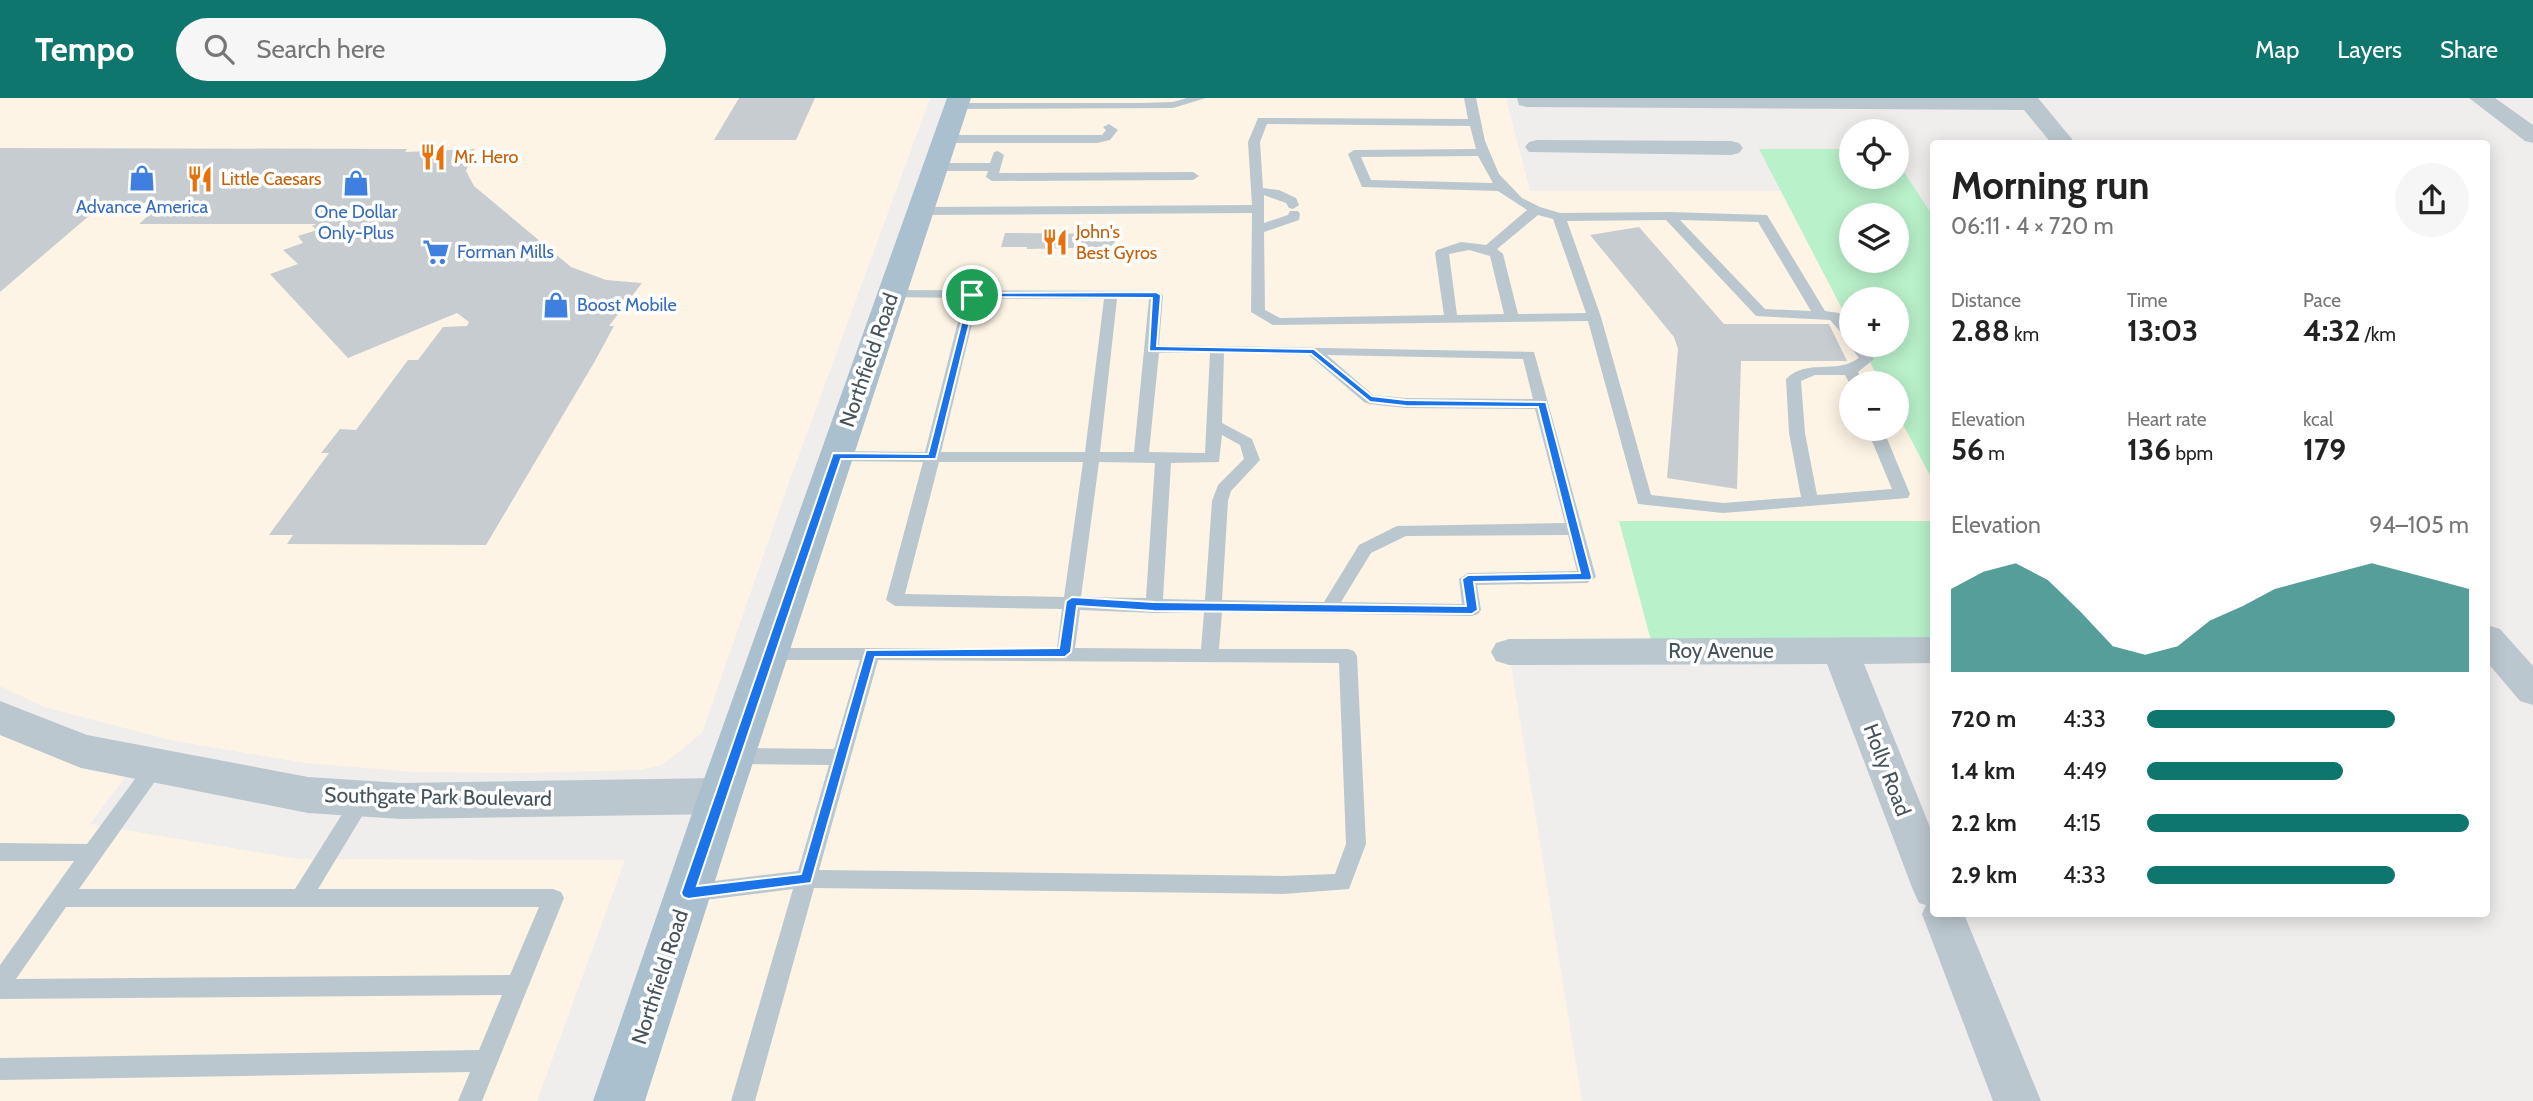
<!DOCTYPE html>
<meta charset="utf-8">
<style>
:root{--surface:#fff;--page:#f6f6f6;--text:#222;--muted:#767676;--accent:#0f766e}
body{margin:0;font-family:Cabin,sans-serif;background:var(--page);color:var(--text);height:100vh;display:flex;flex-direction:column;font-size:26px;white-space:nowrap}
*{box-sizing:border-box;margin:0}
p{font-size:23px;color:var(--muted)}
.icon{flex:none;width:38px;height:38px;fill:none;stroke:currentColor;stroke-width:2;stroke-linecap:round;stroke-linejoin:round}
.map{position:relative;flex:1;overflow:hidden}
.sheet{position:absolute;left:1930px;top:42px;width:560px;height:777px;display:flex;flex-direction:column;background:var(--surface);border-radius:7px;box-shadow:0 4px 18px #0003}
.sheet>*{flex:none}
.tools{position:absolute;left:1839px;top:21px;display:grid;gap:14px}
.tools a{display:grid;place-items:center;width:70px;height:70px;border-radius:50%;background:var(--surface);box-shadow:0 4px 18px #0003;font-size:35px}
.pin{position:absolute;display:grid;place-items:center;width:60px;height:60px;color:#fff;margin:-30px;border:4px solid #fff;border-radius:50%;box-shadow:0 2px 7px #0007}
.round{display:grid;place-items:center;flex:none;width:74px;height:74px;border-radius:37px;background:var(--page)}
.overview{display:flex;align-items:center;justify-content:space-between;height:119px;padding:0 21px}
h1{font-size:38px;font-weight:700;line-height:52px}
.figures{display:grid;grid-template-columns:repeat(3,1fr);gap:10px;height:119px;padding:7px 21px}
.figures div{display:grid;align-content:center}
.figures b{font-size:30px;font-weight:700}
.figures small{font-size:19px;font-weight:400}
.figures p{font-size:19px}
.chart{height:196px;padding:14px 21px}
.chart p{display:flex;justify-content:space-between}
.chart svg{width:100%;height:126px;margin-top:7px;fill:var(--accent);opacity:.7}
ul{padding:0 21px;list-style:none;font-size:23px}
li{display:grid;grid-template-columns:112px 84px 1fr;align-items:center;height:52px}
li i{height:18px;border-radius:9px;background:var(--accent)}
header{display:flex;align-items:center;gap:42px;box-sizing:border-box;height:98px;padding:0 35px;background:var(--accent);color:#fff}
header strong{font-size:33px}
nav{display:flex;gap:38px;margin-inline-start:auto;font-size:24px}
.search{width:490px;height:63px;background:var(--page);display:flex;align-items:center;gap:18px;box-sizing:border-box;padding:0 24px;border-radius:38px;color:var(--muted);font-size:26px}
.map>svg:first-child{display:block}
.commercial{fill:#fdf4e5}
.green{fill:#b9f1ca;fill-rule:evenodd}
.building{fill:#c7ccd1}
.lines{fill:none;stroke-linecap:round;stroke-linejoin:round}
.service{fill:#bbc7ce;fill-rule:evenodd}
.minor{fill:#bbc7ce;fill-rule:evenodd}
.tertiary{fill:#bbc7ce;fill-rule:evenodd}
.primary{fill:#abc0ce;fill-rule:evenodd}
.route{fill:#1a73e8;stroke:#fff;stroke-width:2;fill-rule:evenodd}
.labels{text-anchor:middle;stroke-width:7;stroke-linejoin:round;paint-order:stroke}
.far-food-label{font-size:18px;fill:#c56008;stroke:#fff;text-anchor:start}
.far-shop-label{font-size:18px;fill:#366cbe;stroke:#fff}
.street-label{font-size:21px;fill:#45535c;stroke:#fff}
</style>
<header>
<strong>Tempo</strong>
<div class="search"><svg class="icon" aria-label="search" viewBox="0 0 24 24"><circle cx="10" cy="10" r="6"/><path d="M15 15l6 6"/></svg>Search here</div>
<nav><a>Map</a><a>Layers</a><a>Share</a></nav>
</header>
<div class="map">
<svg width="2533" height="1003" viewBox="0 0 2533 1003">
<rect width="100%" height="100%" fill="#f0eded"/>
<g class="commercial">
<path d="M0,0h930l-146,398 -82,237 -40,32 -22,5 -121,3 -103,-1 -111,-9 -135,-23 -126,-33 -44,-21z"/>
<path d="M959,0h547l24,93h251l70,135 1,19h9l20,38h-29v46h45v-16l37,70v38h-314l34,131 -145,1 73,448h-963z"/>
<path d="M0,619l137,44 -47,63 207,35 328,1 -88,241h-537z"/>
</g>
<g class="green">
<path d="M1759,51h92l1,28h45v-16l37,57v265l-37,-70v-30h-16l-20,-38h36v-46h-45l-1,27zM1852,117h45v46h-45z"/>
<path d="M1619,423h315v129l-280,2z"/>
</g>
<g class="building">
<path d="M739,0h76l-19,42h-82z"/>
<path d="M0,50l407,1 -2,3 70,-3 -9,22 8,15 97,81 35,13 36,3 -33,43h5l-19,35 -109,184 -199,-1 6,-9h-24l60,-82h-8l19,-24 16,1 52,-70h10l25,-33 24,-1 2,-4 -12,-9 -109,45 -78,-84 28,-10 -15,-14 20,-7 -5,-7 19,-6 -5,-4 4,-2h-177l23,-21h-58l-104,89z"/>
<path d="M1639,129l85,97h105l18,37h-106l-4,128 -70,-11 11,-129 -4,-12 -84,-102z"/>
<path d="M1005,135l106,1 6,6 -7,7 -83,2v-2h-26z"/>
</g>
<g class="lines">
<g class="service">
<path d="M1187,0h19l-33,10 -216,1 -6,-3 6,-3h184l32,-1z"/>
<path d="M1464,0h12l9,43 14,33 23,24 18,9 20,6 109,-1 98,3 58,96 14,2 13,16v16h11l11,14 -16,13 5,11h-11l-1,3 -6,-11h-30l-14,6 4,52 12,62 75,-6 -25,-60h16l27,65 -2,4 -185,15 -85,-9 -50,-183 -315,4 -22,-13 1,-99 -331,2 -6,-4 6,-4 331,-2 -4,-63 10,-24 210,1zM1267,26l203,2 6,23 -122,1 -6,4 14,33 136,4 29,19 -41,35 -25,-3 -24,8 -2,3 9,62 -164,3 -15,-8 -1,-78 35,-12 1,-6 -2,-3h-8l-2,4 -24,8v-28l22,8 3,5 4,1 6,-4 -3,-7 -17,-8 -16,-2 -3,-46zM1478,58l15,27 -122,-3 -10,-23zM1538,117l15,4 33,94 -68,1 -15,-60 -6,-5zM1666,122l90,96 74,4 20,23 -1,2 10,13c-24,17 -52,0 -73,21l3,54 12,64 -78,6 -72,-8 -50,-178 -34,-96zM1680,122l78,2 53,89 -46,-2zM1469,152l21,6 14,58 -47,1 -8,-61z"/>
<path d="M1109,26l9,6 -8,10 -13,3h-152l-6,-4 6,-4h157l4,-5 -3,-3z"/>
<path d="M998,53l6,4 -5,18 194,-1 6,4 -6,4 -201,1 -6,-4 2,-6h-52l-6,-4 6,-4h54l4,-11z"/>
<path d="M892,192l264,1 7,4 -4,50 375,7 62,225 -9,6 -110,2 4,25 -3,4 -6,2 -250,-4 -3,37h129l6,2 3,5 9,188 -17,45 -66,5 -469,-6 -59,213h-24l62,-212 -104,13 -7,-3 -4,-6 4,-6 7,-3 109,-13 31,-106 -96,-1 -7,-3 -3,-5 3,-5 7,-3 101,1 26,-89h-91l-6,-2 -3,-5 3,-5h294l5,-39 -167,-3 -9,-6 37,-138 -86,-1 -8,-5 8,-5 88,1 39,-154 -77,-1v-6zM978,201h126l-19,153h-144zM1117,201h32l-15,153h-34zM1159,255h51l-5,100 -56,-1zM1224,255l85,2 55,47 5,2 37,4 129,1 30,114 -168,3 -38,19 -35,57 -102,-2 6,-99 3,-10 29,-31 -8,-21 -30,-16zM1327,257l196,4 10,40 -127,-1 -33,-3zM1222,337l18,10 4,14 -26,26 -6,16 -7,99 -42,-1 8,-136 48,-1zM939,364h144l-19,135 -159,-3zM1099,364l56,1 -9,135 -65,-1zM1568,437l9,36 -109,2 -9,6 3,25 -121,-2 30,-49 35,-17zM1080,512l74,3 50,-1 -3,37 -126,-1zM878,562l461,3 7,181 -11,30 -52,2 -464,-6z"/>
<path d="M156,659l7,3 3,5 -3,5 -84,119h216l61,-97 7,-2 7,2 3,6 -55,91h235l8,3 3,6 -82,203h-24l12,-29 -470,8v-22l479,-8 23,-55 -502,4v-34l74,-104h-74v-18l87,1 62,-84zM66,809h473l-29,68 -494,4z"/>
</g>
<g class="minor">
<path d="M1517,0h521l38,46h-24l-28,-34 -497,-3 -8,-2z"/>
<path d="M2469,0h26l38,27v18l-8,-2z"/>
<path d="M1537,42l194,1 8,2 4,5 -4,5 -8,2 -202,-3 -4,-5 4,-5z"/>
<path d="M2487,527l13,4 33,37v39l-13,-4 -33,-39z"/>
<path d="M1934,539v26l-70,1 70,173v77h30l77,187h-48l-71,-187 4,-9 -7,-2 -6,-13 -86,-226 -318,1 -13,-4 -5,-9 5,-9 13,-4z"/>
</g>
<path class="tertiary" d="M0,603l87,34 221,42 93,6 319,-5 16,5 6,13 -6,13 -16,5 -319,5 -93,-6 -227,-45 -81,-33z"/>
<path class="primary" d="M947,0h24l-229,698 -97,305h-52l105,-305z"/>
</g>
<path class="route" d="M1156,194l5,3 -4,51 157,3 58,47 34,4 140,2 46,175 -1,3 -117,2 4,28 -6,4 -318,-3 -77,-5 -6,46 -6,5h-190l-64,226 -123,16 -5,-2 -2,-4 152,-440 95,1 41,-161zM976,199l176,1 -3,53 162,3 59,48 36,4 132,1 42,166 -112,2 -6,4 4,27 -312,-4 -82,-5 -6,4 -7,47 -193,2 -65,224 -104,12 144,-427h95z"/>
<defs>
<g id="restaurant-bare" transform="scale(2.1)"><path d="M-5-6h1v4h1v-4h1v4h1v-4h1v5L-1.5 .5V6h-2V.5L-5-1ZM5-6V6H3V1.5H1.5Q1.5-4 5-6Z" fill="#e8710a" stroke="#fff" stroke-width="2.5" paint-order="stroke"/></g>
<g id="shop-bare" transform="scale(2.1)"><path d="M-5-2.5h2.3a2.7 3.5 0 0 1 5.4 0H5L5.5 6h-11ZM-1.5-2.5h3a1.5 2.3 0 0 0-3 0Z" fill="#3f7fe0" stroke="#fff" stroke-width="2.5" paint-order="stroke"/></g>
<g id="supermarket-bare" transform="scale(2.1)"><path d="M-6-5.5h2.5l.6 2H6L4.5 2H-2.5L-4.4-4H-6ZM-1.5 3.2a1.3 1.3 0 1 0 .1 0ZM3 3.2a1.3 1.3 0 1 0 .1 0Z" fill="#3f7fe0" stroke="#fff" stroke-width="2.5" paint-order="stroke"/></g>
</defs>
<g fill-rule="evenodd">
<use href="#restaurant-bare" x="433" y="59"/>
<use href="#shop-bare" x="142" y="80"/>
<use href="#restaurant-bare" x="200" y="81"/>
<use href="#shop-bare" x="356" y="85"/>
<use href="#restaurant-bare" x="1055" y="144"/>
<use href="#supermarket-bare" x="436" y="154"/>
<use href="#shop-bare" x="556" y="207"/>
</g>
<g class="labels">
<g class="far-food-label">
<text x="454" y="65">Mr. Hero</text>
<text x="221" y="87">Little Caesars</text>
<text x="1076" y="140">John's<tspan x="1076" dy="21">Best Gyros</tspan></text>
</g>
<g class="far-shop-label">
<text x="142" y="115">Advance America</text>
<text x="356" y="120">One Dollar<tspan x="356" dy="21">Only-Plus</tspan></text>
<text x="457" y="160" text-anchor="start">Forman Mills</text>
<text x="577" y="213" text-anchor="start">Boost Mobile</text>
</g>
<g class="street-label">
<text transform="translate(869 262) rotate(-71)" y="7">Northfield Road</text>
<text x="1721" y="560">Roy Avenue</text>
<text transform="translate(1887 672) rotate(69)" y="7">Holly Road</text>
<text transform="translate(438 699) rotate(1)" y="7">Southgate Park Boulevard</text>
<text transform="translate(660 879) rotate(-72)" y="7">Northfield Road</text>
</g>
</g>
</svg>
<div class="tools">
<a><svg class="icon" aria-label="locate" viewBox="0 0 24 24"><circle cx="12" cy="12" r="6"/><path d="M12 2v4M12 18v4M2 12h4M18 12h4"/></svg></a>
<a><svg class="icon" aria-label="layers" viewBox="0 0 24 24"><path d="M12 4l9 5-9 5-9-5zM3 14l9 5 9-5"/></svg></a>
<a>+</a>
<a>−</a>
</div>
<div class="pin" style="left:972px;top:197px;background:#1e9e55"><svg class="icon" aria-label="arrive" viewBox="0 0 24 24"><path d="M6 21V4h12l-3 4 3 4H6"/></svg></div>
<section class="sheet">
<div class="overview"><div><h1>Morning run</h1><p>06:11 · 4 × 720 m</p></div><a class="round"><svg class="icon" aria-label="share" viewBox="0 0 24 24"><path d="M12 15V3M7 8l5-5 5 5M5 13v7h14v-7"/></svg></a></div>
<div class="figures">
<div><p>Distance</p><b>2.88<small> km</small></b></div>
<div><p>Time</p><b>13:03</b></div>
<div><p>Pace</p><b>4:32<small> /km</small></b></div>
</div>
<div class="figures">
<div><p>Elevation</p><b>56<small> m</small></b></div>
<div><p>Heart rate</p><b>136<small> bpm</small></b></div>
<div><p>kcal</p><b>179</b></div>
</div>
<div class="chart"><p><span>Elevation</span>94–105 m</p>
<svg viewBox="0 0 160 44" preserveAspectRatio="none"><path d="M0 44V15L10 9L20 6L30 12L40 23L50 35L60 38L70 35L80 26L90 21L100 15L110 12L120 9L130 6L140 9L150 12L160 15V44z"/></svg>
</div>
<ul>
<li><b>720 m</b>4:33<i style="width:77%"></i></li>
<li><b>1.4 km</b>4:49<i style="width:61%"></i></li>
<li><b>2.2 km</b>4:15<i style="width:100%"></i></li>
<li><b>2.9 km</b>4:33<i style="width:77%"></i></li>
</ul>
</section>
</div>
